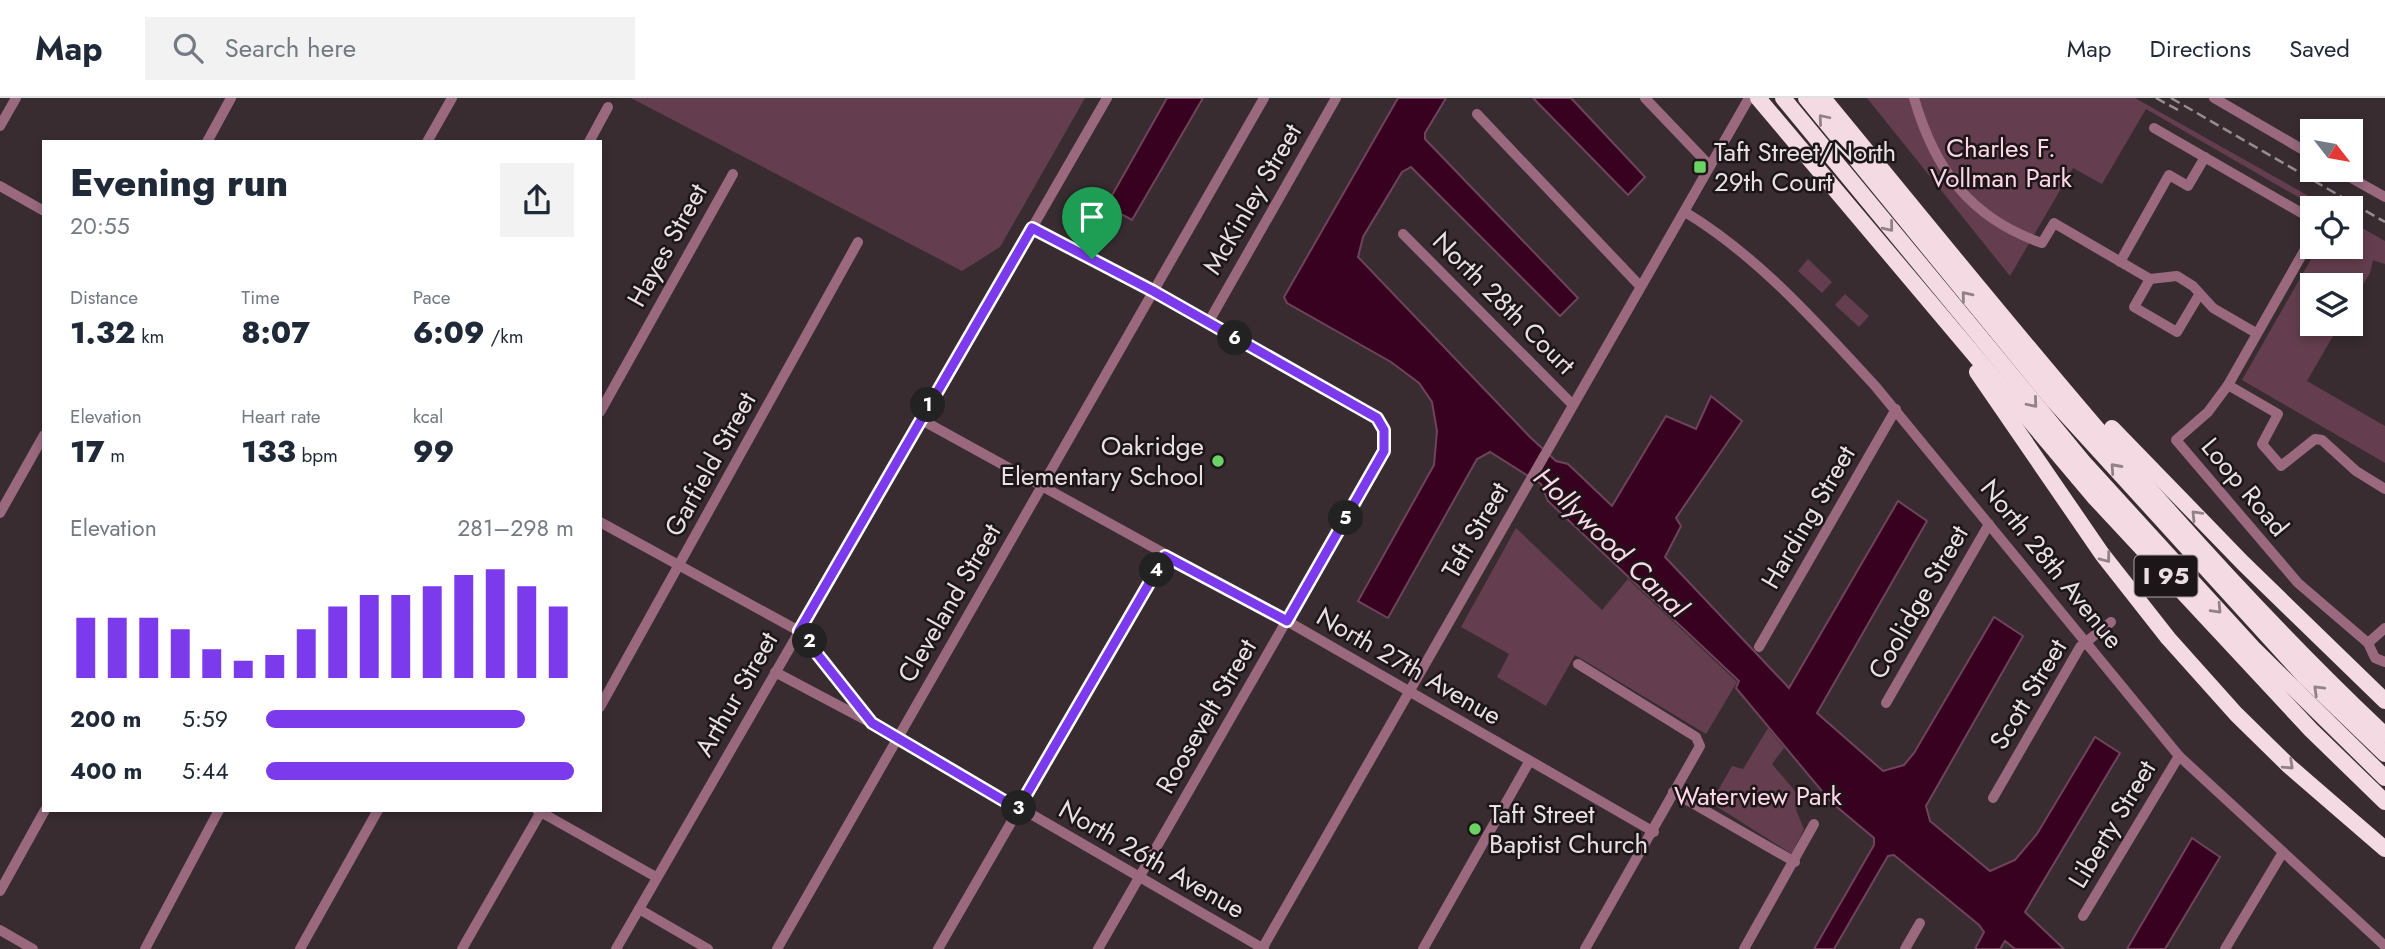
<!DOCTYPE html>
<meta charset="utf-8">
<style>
:root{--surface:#fff;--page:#f2f2f3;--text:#1f2937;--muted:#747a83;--line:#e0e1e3;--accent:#7c3aed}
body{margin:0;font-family:Jost,sans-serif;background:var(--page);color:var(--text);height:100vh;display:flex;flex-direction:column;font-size:26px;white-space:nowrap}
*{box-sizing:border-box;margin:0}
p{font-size:23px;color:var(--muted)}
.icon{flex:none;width:38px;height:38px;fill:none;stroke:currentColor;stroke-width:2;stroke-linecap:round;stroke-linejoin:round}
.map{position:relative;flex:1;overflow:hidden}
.drawer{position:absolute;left:42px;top:42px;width:560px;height:672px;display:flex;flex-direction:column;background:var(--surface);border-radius:0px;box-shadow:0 4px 10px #0003}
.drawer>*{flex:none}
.needle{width:46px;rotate:121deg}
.fabs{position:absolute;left:2300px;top:21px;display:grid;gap:14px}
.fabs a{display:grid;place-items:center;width:63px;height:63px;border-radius:0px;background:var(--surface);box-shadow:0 4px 10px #0003;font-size:35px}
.pin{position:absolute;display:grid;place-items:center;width:60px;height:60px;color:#fff;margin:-72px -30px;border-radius:50% 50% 50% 0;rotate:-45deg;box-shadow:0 0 7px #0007}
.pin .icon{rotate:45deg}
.km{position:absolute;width:35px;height:35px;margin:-18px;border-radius:50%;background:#222;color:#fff;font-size:19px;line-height:35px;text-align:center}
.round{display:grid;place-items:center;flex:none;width:74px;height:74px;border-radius:0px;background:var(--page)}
.headline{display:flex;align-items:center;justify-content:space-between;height:119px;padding:0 28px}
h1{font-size:38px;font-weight:800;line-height:52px}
.stats{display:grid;grid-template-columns:repeat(3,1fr);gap:10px;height:119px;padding:7px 28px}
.stats div{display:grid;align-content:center}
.stats b{font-size:30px;font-weight:800}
.stats small{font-size:19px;font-weight:400}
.stats p{font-size:19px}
.chart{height:196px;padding:14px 28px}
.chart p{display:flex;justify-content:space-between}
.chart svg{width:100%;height:126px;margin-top:7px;stroke:var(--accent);stroke-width:6}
ul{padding:0 28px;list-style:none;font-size:23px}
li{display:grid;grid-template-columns:112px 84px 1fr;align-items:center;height:52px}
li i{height:18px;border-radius:9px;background:var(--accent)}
header{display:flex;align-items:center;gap:42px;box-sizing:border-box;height:98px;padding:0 35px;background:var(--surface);border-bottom:2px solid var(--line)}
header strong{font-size:33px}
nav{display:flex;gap:38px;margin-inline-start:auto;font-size:24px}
.search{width:490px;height:63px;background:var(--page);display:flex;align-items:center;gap:18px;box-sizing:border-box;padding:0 24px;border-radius:0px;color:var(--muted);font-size:26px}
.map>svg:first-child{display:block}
.green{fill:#643e4e}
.water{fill:#390120;stroke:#6e445b;stroke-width:2}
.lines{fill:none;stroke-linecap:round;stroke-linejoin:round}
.minor{stroke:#9a697e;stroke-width:10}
.highway{stroke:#f3dae3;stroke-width:16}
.rail{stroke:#978c91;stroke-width:2.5;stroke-dasharray:10 5;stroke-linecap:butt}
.oneway{stroke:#928288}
.route-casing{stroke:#fff;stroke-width:14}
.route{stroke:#7c3aed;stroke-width:9}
.poi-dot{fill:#6ad363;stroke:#1c1618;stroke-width:2.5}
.labels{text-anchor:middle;stroke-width:5;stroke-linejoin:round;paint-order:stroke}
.shield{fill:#1c1618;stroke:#aca3a7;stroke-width:2}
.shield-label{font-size:24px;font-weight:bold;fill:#e9e0e4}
.park-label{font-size:26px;fill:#fed6e6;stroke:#1c1618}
.poi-label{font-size:26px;fill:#e9e0e4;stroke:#1c1618;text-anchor:start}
.street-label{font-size:26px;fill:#e9e0e4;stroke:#1c1618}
.water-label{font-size:28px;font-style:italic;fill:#fed6e6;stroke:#1c1618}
</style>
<header>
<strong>Map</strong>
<div class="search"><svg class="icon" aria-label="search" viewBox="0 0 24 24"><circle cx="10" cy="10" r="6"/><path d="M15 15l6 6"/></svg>Search here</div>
<nav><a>Map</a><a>Directions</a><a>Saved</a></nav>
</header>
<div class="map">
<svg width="2385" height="851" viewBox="0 0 2385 851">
<rect width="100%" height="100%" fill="#382c31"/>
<g class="green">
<path d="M631,0h454l-85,149 -38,24z"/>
<path d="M1867,0h268l195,110h-13l-171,-99 -44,75 -29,-16 -63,108z"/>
<path d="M2350,123l35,20v23l-12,-4 -3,13 -20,33v-21h-38v39h28l-33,57 78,45v37l-143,-83 76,-133h32z"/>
<path d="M1808,161l24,23 -10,11 -24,-22z"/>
<path d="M1845,196l24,22 -10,11 -24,-22z"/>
<path d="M1516,430l86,82 26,-31 109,103 -31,52 -131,-79 -29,51 -49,-29 12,-23 -48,-27z"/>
<path d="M1768,630l16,20 -12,16 28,33 -4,13 8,19 -12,25 -81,-51 21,-37 11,3z"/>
</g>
<g class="water">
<path d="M1167,0h36l-71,122 -26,-14z"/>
<path d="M1398,0h48l-21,35v6l153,159 -18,18 -149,-149 -9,5 -39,65 -5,20 172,180 26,24 12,3 44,42 54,-90 30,13 15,-33 31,25 -66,97 5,8 -16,31 124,131 109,-187 29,20 -110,192 66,58 21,-6 10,-12 80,-136 29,19 -97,170 4,15 60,50 25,-11 22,-26 58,-97 25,16 -95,159 39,37h-49l-10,-8 -5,8h-25l9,-17 -5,-7 -85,-70 -6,1 -54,93h-20l60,-104v-7l-43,-36 -95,-114 3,-7 -191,-180 -7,-17 -51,-32 -13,7 -89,159 -30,-17 76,-136 3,-34 -5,-29 -13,-19 -28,-21 -104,-59 -3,-6z"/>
<path d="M1533,0h38l74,79 -17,18z"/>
<path d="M2192,740l28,19 -55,92h-38z"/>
</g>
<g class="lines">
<g class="minor">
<path d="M1645,0l65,68"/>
<path d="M1914,0c21,72 56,120 128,145l12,-20 96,56 27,-3 16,10 20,22 43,25"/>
<path d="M2214,0l98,57"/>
<path d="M1477,16l163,172"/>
<path d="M0,28l16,-28"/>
<path d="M2154,30l158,91"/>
<path d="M207,44l24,-44"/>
<path d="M427,44l25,-44"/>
<path d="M589,44l19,-35"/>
<path d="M2337,72l48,27"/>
<path d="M0,88l44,25"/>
<path d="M1685,114c73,44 133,112 191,175l303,369 206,190"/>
<path d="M1032,130l121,63 224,127 7,12v21l-286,498"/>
<path d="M1403,136l169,170"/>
<path d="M2312,139l-84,148 -20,27 -32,28 122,143 70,60 7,15 10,4"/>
<path d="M2120,164l49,-87 19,11 17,-29"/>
<path d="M2150,181l-16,28 43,25 22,-37"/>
<path d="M1208,225l128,-225"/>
<path d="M2228,287l50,29 -16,30 19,22 34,-27 7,1 34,31 29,18"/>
<path d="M600,314l133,-238"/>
<path d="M920,321l367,202 367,211"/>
<path d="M0,415l44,-78"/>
<path d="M600,424l199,109 71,90"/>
<path d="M2368,545l17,-15"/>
<path d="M1759,549l137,-238"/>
<path d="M1578,566l118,73 4,9 -115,203"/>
<path d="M775,574l123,65 366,212"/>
<path d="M1886,605l103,-179"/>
<path d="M600,609l258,-465"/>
<path d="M1673,694l122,70"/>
<path d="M1993,700l87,-151 31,-25"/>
<path d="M537,712l119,67"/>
<path d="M0,793l45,-81"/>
<path d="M639,811l69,40"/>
<path d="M2083,818l96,-160"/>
<path d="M0,832l33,19"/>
<path d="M145,851l74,-139"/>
<path d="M300,851l78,-139"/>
<path d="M462,851l80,-139"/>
<path d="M616,851l491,-851"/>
<path d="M777,851l487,-851"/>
<path d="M938,851l227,-393"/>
<path d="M1262,851l487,-851"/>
<path d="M1423,851l106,-187"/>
<path d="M1744,851l70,-125"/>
<path d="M1905,851l15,-26"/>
<path d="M2225,851l58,-97"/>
</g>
<g class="highway">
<path d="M1758,0l337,400 216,232 74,72"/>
<path d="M1783,0l302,366 168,184 132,130"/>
<path d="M1806,0l245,300 254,279 80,77"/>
<path d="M1823,0c180,218 356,443 562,637"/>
<path d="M1977,274l125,182 66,84 68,76 53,52 96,83"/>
<path d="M2112,330l131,135 142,138"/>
</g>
<g class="rail">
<path d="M2156,0l22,12"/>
<path d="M2171,0l214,124"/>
</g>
</g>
<defs><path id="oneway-chevron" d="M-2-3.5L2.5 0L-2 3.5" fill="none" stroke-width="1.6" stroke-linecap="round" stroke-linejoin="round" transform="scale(1.75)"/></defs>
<g class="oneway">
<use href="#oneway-chevron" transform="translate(1823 21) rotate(-130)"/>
<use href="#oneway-chevron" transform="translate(1889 129) rotate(51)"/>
<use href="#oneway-chevron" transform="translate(1966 198) rotate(-129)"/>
<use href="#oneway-chevron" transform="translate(2033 305) rotate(50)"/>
<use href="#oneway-chevron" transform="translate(2115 370) rotate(-132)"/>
<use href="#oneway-chevron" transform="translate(2196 417) rotate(-134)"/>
<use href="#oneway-chevron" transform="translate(2106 460) rotate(53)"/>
<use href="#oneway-chevron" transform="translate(2217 511) rotate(47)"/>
<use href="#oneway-chevron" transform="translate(2318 592) rotate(-136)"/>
<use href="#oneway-chevron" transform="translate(2289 667) rotate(43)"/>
</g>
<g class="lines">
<g class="route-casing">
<path id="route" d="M1032,130l121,63 224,127 7,12v21l-97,170 -122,-65 -147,253 -146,-86 -73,-92z"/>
</g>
<use href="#route" class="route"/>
</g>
<g class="poi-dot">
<rect x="1693" y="62" width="14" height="14" rx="3.5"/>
<circle cx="1218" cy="363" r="7"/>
<circle cx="1475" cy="731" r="7"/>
</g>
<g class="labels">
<rect class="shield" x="2134.5" y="457.5" width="63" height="41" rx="5"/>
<g class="shield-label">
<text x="2166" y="486">I 95</text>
</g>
<g class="park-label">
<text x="2001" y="59">Charles F.<tspan x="2001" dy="30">Vollman Park</tspan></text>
<text x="1758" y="707">Waterview Park</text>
</g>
<g class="poi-label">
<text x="1714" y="63">Taft Street/North<tspan x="1714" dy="30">29th Court</tspan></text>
<text x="1204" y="357" text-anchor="end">Oakridge<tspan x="1204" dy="30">Elementary School</tspan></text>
<text x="1489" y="725">Taft Street<tspan x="1489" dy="30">Baptist Church</tspan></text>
</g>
<g class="street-label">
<text transform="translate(1252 101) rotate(-60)" y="9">McKinley Street</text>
<text transform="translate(667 147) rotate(-61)" y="9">Hayes Street</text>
<text transform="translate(1504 205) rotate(45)" y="9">North 28th Court</text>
<text transform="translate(710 366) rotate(-61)" y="9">Garfield Street</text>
<text transform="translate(2245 389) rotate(50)" y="9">Loop Road</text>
<text transform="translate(1808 419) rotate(-60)" y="9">Harding Street</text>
<text transform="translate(1475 432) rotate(-60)" y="9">Taft Street</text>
<text transform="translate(2052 466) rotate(51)" y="9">North 28th Avenue</text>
<text transform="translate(1918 504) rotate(-60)" y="9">Coolidge Street</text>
<text transform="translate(949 505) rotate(-60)" y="9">Cleveland Street</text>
<text transform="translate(1409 568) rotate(30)" y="9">North 27th Avenue</text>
<text transform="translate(736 596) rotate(-60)" y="9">Arthur Street</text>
<text transform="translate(2028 596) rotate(-59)" y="9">Scott Street</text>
<text transform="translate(1206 618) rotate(-60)" y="9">Roosevelt Street</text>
<text transform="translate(2112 726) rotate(-59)" y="9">Liberty Street</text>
<text transform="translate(1152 761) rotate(30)" y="9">North 26th Avenue</text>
</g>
<g class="water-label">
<text transform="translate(1611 444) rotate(44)" y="10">Hollywood Canal</text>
</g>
</g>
</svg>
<div class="fabs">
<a><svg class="needle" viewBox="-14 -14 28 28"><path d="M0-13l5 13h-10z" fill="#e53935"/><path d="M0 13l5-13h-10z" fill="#747a83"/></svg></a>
<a><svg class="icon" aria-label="locate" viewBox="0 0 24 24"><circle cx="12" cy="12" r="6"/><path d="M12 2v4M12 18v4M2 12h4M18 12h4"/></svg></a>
<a><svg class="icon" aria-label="layers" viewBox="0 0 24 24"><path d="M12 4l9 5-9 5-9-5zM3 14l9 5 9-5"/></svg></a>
</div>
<div class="pin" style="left:1092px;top:161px;background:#1e9e55"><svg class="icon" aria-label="arrive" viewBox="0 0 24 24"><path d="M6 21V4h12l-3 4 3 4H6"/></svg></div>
<b class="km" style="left:928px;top:307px">1</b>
<b class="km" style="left:810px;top:543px">2</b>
<b class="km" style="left:1019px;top:710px">3</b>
<b class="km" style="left:1157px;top:472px">4</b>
<b class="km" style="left:1346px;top:420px">5</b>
<b class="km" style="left:1235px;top:240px">6</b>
<section class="drawer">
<div class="headline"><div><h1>Evening run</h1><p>20:55</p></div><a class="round"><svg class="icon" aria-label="share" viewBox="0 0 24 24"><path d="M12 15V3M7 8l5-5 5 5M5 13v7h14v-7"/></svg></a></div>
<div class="stats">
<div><p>Distance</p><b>1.32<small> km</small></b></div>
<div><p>Time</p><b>8:07</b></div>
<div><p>Pace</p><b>6:09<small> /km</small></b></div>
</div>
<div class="stats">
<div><p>Elevation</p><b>17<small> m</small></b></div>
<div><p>Heart rate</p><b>133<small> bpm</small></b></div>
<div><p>kcal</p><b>99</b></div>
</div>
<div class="chart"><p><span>Elevation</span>281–298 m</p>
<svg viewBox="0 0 160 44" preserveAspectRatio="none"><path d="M5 44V23M15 44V23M25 44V23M35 44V27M45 44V34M55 44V38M65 44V36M75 44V27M85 44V19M95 44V15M105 44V15M115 44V12M125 44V8M135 44V6M145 44V12M155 44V19"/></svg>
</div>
<ul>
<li><b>200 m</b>5:59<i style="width:84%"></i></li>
<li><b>400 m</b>5:44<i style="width:100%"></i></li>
</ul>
</section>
</div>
